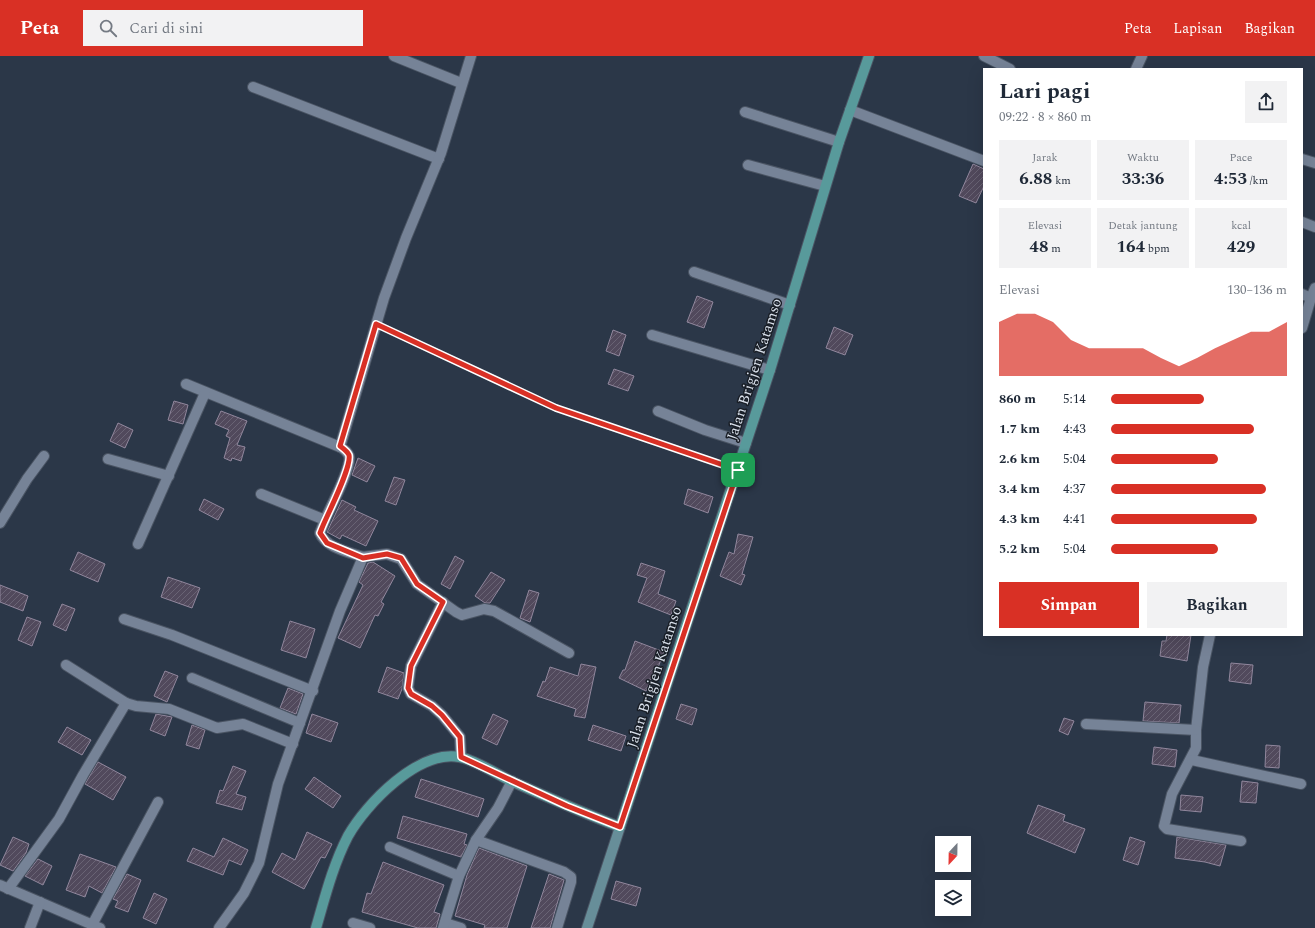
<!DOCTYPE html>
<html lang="id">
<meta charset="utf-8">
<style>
:root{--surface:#fff;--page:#f2f2f3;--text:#1f2937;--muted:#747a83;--accent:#d93025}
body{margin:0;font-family:Spectral,serif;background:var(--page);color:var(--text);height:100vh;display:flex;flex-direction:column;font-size:15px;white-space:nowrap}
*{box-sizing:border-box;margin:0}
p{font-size:13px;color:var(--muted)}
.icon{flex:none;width:22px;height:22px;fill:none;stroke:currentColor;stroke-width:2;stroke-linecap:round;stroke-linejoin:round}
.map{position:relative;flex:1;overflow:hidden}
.panel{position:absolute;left:983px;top:12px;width:320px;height:568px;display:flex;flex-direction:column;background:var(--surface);border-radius:0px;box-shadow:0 4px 16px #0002}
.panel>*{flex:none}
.needle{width:26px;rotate:202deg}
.buttons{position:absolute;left:935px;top:780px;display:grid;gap:8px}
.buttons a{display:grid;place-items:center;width:36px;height:36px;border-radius:0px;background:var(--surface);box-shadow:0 4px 16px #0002;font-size:20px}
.pin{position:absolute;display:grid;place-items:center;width:34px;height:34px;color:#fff;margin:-17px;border-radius:8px;box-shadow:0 2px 6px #0006}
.round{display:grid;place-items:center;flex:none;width:42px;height:42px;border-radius:0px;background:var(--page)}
.summary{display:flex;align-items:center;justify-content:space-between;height:68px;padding:0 16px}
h1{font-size:22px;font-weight:700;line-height:30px}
.figures{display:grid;grid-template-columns:repeat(3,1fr);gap:6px;height:68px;padding:4px 16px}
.figures div{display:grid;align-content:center;border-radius:0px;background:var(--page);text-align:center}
.figures b{font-size:17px;font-weight:700}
.figures small{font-size:11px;font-weight:400}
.figures p{font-size:11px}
.chart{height:112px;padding:8px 16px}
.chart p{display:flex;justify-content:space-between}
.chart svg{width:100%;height:72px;margin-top:4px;fill:var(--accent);opacity:.7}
.button{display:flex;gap:8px;margin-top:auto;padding:8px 16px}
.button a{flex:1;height:46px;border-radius:0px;background:var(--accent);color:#fff;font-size:16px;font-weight:700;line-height:46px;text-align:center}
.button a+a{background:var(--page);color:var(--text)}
ul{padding:0 16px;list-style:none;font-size:13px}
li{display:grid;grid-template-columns:64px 48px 1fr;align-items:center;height:30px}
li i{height:10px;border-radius:5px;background:var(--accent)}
header{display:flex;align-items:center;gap:24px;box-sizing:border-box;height:56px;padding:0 20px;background:var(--accent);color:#fff}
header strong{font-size:19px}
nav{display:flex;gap:22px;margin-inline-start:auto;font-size:14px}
.search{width:280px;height:36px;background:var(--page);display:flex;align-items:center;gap:10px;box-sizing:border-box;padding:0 14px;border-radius:0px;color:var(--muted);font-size:15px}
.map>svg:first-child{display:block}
.building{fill:url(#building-hatch);stroke:#91879d}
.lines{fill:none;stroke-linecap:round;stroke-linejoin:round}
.street-casing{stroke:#4a5463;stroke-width:12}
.secondary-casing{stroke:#4a5463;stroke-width:12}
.primary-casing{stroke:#4a5463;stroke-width:12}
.path{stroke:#747e8c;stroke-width:2;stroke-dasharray:3 2;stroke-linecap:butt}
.street{stroke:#768397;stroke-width:10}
.secondary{stroke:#678e99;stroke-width:10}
.primary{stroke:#589a9b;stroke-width:10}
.route-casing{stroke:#fff;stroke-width:8}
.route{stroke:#d93025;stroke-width:5}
.labels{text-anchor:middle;stroke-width:3;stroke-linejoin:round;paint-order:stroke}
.street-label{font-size:15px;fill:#d9e0eb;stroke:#191e26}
</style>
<header>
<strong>Peta</strong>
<div class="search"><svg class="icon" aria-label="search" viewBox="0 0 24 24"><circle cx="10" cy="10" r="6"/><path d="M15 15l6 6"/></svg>Cari di sini</div>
<nav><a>Peta</a><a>Lapisan</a><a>Bagikan</a></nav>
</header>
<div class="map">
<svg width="1315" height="872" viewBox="0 0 1315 872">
<defs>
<pattern id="building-hatch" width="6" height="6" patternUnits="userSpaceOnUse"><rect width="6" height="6" fill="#51495c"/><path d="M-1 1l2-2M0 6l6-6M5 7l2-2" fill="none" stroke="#696374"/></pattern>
</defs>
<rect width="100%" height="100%" fill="#2b3748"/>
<g class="building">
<path d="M973,108l11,5v17l-8,17 -17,-7z"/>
<path d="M697,240l16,6 -9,26 -17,-6z"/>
<path d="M834,271l19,8 -8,20 -19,-7z"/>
<path d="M613,274l13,5 -7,21 -13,-5z"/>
<path d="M614,313l20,7 -6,15 -20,-7z"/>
<path d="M174,345l14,4 -5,19 -15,-4z"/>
<path d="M221,355l26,10 -10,24 8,2 -4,14 -9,-3 -1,3 -7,-3 6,-20 -4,-2 3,-6 -14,-6z"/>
<path d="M118,367l15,7 -8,18 -15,-7z"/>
<path d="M358,402l17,8 -8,16 -15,-7z"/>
<path d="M394,421l11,3 -9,25 -11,-4z"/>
<path d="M688,433l25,8 -5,16 -24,-9z"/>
<path d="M204,443l20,10 -6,11 -19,-10z"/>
<path d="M342,444l14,7 -2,3 24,11 -12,25 -24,-11 -2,4 -13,-7z"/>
<path d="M738,478l15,3 -11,37 3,1 -4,10 -21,-9 9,-24 5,2z"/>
<path d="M78,496l27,12 -7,18 -28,-12z"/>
<path d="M455,500l9,5 -14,28 -9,-5z"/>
<path d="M373,506l22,14 -14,26 3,2 -6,12 -3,-1 -15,33 -22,-10 25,-53 -4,-3 9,-19z"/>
<path d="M641,507l24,8 -7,23 18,7 -5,14 -33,-13 9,-24 -10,-3z"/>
<path d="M491,516l14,8 -15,23h-5l-10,-7z"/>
<path d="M168,521l32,11 -8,20 -31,-11z"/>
<path d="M0,529l28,11 -5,15 -23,-9z"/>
<path d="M529,534l10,3 -9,29 -10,-4z"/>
<path d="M62,548l13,5 -9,22 -13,-6z"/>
<path d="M27,561l14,5 -9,24 -14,-6z"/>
<path d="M290,565l25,8 -9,29 -25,-8z"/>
<path d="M1167,579h24l-4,26 -27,-5 2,-15h4z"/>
<path d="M635,585l29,11 -7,18h-2l-9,21 -27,-13 4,-8h2z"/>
<path d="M1231,607l22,2 -2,19 -22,-3z"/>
<path d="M581,608l15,3 -11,51 -11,-2 2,-7 -39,-13 6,-15 2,1 5,-15 28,9z"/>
<path d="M387,611l17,6 -2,16 -4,10 -20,-7z"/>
<path d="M165,615l13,5 -11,26 -13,-6z"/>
<path d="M288,632l15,6 -7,20 -16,-6z"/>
<path d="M1145,646l36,3 -2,18 -36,-2z"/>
<path d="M681,648l16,5 -5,16 -16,-6z"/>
<path d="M156,658l16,3 -7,19 -15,-6z"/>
<path d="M312,658l26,9 -7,19 -25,-9z"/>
<path d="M493,658l15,7 -11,24 -15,-7z"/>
<path d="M1064,662l10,3 -6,14 -9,-4z"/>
<path d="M192,669l13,5 -6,19 -13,-4z"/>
<path d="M593,669l33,11 -5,15 -33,-11z"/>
<path d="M67,671l24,13 -9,15 -24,-13z"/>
<path d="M1266,689l14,1 -1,22 -14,-1z"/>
<path d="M1154,691l23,3 -2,17 -23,-3z"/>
<path d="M98,706l28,15 -13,23 -28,-16z"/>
<path d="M233,710l13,5 -10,23 10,3 -4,13 -26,-7 4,-13 3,1z"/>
<path d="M314,721l27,19 -8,12 -28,-19z"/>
<path d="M421,723l63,20 -6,18 -63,-20z"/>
<path d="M1242,725l16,2 -2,20 -16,-1z"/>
<path d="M1181,739l22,2 -2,15 -21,-2z"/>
<path d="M1038,749l27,10 -2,6 22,8 -10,24 -48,-20z"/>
<path d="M403,760l64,18 -3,10 3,1 -6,12 -64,-19z"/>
<path d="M307,776l25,12 -7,14 -4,-1 -17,32 -32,-17 10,-19 13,7z"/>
<path d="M13,781l16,7 -3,9 -13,18 -13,-6z"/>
<path d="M1130,781l15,5 -7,23 -15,-5z"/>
<path d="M1177,781l49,8 -6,21 -15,-4 -30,-4z"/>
<path d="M223,782l25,12 -7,15 -12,-5 -6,15 -36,-14 6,-13 21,9z"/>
<path d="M479,792l48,18 -20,62h-23l1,-3 -30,-9 12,-41z"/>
<path d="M80,798l36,13 -14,26 -13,-7 -4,11 -19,-7z"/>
<path d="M38,803l14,7 -9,19 -18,-9z"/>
<path d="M383,806l61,23 -10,27 6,2 -4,14h-18l-56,-16 5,-19 4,1z"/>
<path d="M127,818l14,6 -13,32 -13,-5 3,-6 -5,-2z"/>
<path d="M549,818l15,6 -14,48h-19z"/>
<path d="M616,825l25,7 -5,18 -25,-7z"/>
<path d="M154,837l13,6 -11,25 -13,-6z"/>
</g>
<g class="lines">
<g class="street-casing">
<g id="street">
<path d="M394,0l67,27"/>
<path d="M984,0l26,13"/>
<path d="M1136,13l6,-13"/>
<path d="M253,31l186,72"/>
<path d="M850,54l134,51"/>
<path d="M745,56l94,30"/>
<path d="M1302,103l13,4"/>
<path d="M748,109l77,21"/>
<path d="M1302,166l13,5"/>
<path d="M694,216l96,33"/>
<path d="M1302,238l9,4 -9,30"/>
<path d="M1311,242l4,-10"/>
<path d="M652,279l118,35"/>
<path d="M186,328l154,63c4,2 7,4 9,9 3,11 -19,52 -24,64"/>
<path d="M658,355l47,19 41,13"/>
<path d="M340,391l44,-149 22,-60 35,-85 30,-97"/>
<path d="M108,403l61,17"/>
<path d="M261,438l64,26 -5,13c6,15 29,19 43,24"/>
<path d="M0,467l27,-44 17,-23"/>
<path d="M138,488l67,-151"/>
<path d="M443,546l-32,64 -3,22 3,6 21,12 10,9 18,22 1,20"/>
<path d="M124,563l48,16 141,56"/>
<path d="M1210,579l-7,32 -7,63v18l-24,46 -8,32 3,3 74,12"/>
<path d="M66,609l60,38"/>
<path d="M192,622l108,45"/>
<path d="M1086,668l110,6"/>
<path d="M1192,704l109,24"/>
<path d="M476,784l88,32 7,5v5l-14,46"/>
<path d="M390,791l69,29"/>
<path d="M0,829l100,43"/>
<path d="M8,833l51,-70 24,-44 43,-72 10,3 33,3 48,19 26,-4 50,20"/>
<path d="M353,867l17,5"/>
<path d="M445,867l16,5"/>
<path d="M92,869l66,-123"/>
<path d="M30,872l10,-26"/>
<path d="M219,872l25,-35 15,-30 19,-79 62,-173 23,-54 24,-3 14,5 16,25 39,28 6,3 22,-6 10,2 75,42"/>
<path d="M443,872l16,-52 17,-36 22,-32 14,-27"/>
</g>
</g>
<g class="secondary-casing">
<path id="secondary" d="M587,872l33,-101"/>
</g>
<g class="primary-casing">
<path id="primary" d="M316,872c9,-31 17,-63 32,-92 18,-32 70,-86 111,-79 14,2 38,17 52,24 36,16 72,32 109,46l150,-457 69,-228 30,-86"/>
</g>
<path class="path" d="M386,273l170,79 172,59"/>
<use href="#street" class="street"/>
<use href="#secondary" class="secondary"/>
<use href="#primary" class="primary"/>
</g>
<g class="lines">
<g class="route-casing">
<path id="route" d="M376,268l180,84 182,62 -118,357 -53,-21 -106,-49 -1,-20 -18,-22 -10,-9 -21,-12 -3,-6 3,-22 32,-64 -26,-18 -16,-26 -14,-4 -24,4 -36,-15 -7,-10 2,-5c5,-13 30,-61 27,-73 -2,-4 -5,-6 -9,-9z"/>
</g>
<use href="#route" class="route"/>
</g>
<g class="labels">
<g class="street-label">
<text transform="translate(754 313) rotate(-72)" y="5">Jalan Brigjen Katamso</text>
<text transform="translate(654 621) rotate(-72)" y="5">Jalan Brigjen Katamso</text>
</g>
</g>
</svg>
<div class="buttons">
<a><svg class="needle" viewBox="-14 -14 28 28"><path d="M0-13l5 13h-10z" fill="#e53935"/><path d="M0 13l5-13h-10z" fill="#747a83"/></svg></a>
<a><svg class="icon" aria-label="layers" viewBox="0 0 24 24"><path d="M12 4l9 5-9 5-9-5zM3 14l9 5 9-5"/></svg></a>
</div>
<div class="pin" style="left:738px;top:414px;background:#1e9e55"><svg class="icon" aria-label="arrive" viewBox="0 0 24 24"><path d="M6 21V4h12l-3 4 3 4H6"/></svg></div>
<section class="panel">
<div class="summary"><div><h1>Lari pagi</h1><p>09:22 · 8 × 860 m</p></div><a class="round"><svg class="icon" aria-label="share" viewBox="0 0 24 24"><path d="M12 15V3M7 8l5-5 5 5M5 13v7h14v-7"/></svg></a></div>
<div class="figures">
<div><p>Jarak</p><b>6.88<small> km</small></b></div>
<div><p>Waktu</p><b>33:36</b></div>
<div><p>Pace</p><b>4:53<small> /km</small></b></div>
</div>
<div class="figures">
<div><p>Elevasi</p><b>48<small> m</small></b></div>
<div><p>Detak jantung</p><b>164<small> bpm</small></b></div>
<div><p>kcal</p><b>429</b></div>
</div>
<div class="chart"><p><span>Elevasi</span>130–136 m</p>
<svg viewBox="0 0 160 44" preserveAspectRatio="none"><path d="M0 44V11L10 6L20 6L30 11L40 22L50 27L60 27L70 27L80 27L90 33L100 38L110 33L120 27L130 22L140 17L150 17L160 11V44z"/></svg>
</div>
<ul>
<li><b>860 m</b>5:14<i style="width:53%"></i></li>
<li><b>1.7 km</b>4:43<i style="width:81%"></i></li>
<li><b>2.6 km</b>5:04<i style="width:61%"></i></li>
<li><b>3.4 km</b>4:37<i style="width:88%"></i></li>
<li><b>4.3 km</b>4:41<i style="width:83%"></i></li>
<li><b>5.2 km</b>5:04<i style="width:61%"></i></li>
</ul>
<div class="button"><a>Simpan</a><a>Bagikan</a></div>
</section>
</div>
